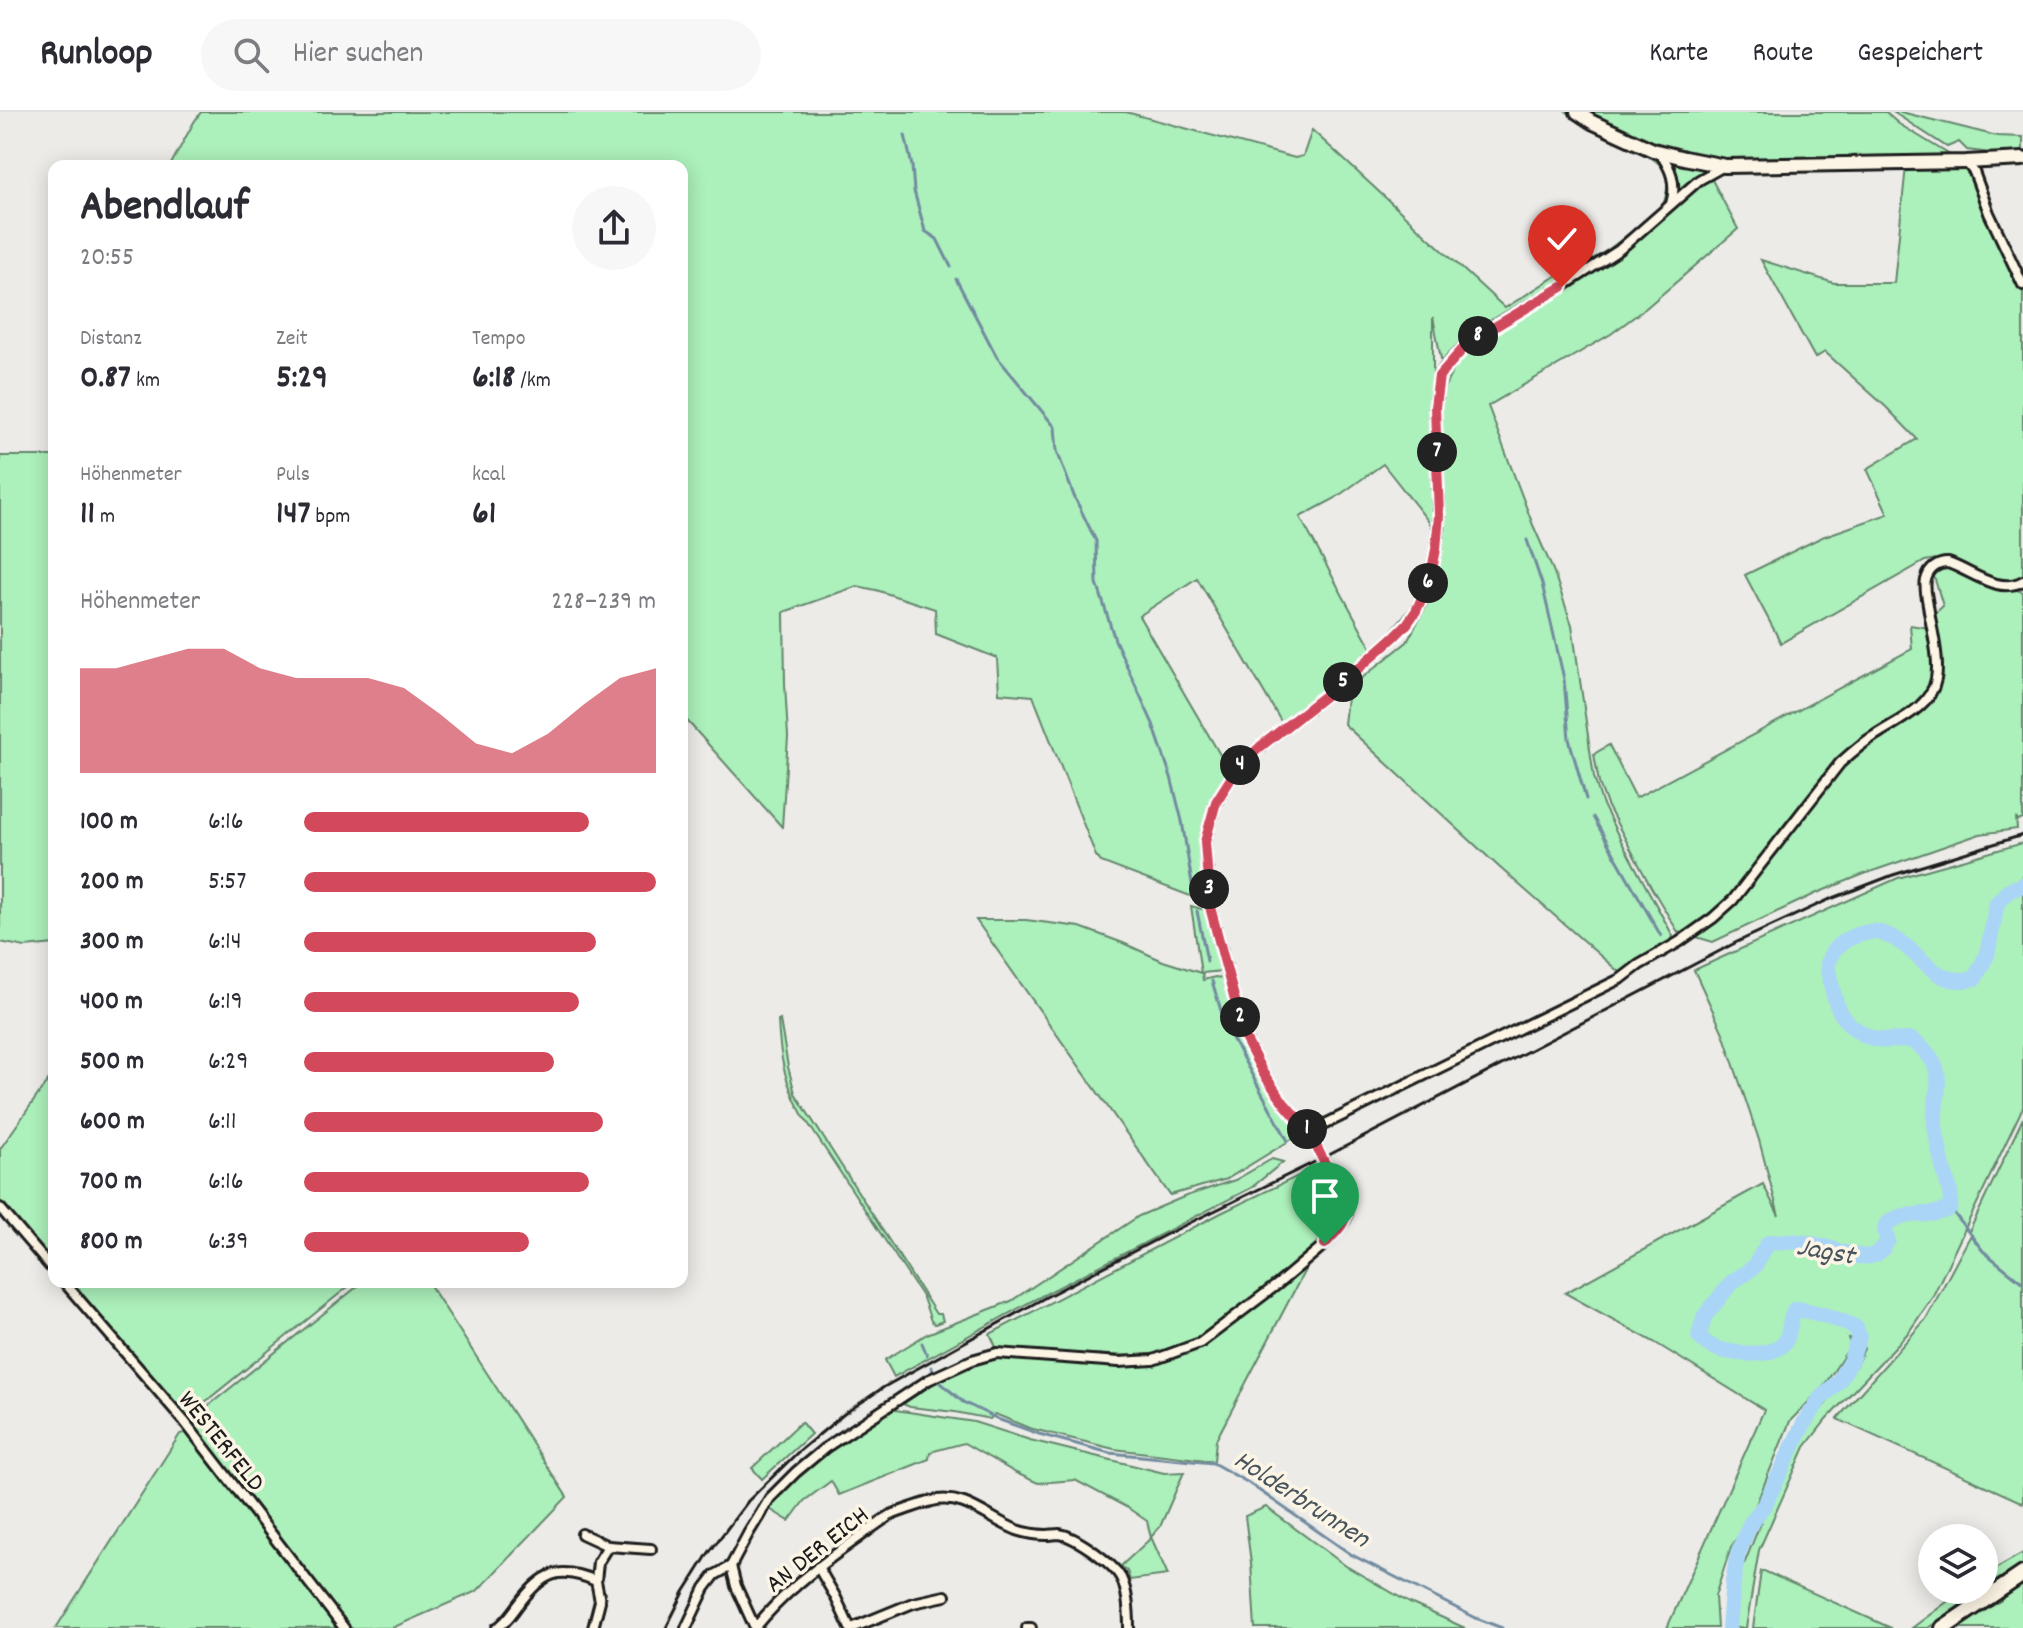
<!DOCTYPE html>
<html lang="de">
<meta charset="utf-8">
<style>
:root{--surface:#fff;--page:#f7f7f7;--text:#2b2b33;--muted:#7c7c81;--line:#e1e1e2;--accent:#d1495b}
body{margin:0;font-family:Dekko,sans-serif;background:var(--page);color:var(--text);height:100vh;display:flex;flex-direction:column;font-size:30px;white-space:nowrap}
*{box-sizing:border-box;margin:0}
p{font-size:26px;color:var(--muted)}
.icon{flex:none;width:44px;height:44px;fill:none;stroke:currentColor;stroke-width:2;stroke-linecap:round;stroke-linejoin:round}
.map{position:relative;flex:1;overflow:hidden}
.sheet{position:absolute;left:48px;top:48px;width:640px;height:1128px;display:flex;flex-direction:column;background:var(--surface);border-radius:16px;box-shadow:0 4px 20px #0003}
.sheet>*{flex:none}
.fabs{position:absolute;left:1918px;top:1412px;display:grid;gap:16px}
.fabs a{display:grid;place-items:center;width:80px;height:80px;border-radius:50%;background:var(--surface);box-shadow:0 4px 20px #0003;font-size:40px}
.pin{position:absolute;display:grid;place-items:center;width:68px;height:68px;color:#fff;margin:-82px -34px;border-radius:50% 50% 50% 0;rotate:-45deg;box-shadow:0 0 8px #0007}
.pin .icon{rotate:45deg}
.km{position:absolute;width:40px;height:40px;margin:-20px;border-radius:50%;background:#222;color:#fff;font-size:22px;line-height:40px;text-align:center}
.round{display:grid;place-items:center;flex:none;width:84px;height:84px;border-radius:42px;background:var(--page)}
.overview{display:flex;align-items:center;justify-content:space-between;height:136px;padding:0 32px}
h1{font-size:44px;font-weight:700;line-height:60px}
.stats{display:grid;grid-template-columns:repeat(3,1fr);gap:12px;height:136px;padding:8px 32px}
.stats div{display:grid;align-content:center}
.stats b{font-size:34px;font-weight:700}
.stats small{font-size:22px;font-weight:400}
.stats p{font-size:22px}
.chart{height:224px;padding:16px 32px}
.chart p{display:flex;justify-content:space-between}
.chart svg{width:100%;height:144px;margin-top:8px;fill:var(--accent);opacity:.7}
ul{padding:0 32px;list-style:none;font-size:26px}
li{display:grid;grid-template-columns:128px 96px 1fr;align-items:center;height:60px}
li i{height:20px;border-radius:10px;background:var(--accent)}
header{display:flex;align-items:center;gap:48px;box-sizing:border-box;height:112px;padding:0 40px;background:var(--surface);border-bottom:2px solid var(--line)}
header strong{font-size:38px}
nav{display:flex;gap:44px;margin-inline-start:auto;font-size:28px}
.search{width:560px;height:72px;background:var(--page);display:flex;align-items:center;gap:20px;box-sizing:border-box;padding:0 28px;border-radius:44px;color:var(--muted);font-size:30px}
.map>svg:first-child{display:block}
.green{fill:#acf0bb;stroke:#64866c;stroke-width:2}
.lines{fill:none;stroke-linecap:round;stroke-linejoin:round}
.stream{stroke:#728b9f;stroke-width:3}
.river{stroke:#abd5f6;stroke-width:16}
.street-casing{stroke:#1c1c1c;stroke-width:14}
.secondary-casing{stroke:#1c1c1c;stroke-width:18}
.primary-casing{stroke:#1c1c1c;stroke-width:20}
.street{stroke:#fcf5e5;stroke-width:8}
.secondary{stroke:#fcf5e5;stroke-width:12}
.primary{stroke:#fcf5e5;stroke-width:14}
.rail{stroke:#1c1c1c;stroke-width:3}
.route-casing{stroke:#fff;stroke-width:16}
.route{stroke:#d1495b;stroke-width:10}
.labels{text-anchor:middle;stroke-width:7;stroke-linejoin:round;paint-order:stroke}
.street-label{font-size:26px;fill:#1c1c1c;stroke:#fcf5e5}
.water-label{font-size:28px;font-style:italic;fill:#47545d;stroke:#fcf5e5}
</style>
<header>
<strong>Runloop</strong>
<div class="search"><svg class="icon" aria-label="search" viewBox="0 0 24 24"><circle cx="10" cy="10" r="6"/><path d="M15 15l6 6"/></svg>Hier suchen</div>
<nav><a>Karte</a><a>Route</a><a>Gespeichert</a></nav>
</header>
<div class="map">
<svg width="2023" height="1516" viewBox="0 0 2023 1516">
<rect width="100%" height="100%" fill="#ecebe8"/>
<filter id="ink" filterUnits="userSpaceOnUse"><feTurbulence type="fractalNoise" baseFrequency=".0125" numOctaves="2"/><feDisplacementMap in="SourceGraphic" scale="16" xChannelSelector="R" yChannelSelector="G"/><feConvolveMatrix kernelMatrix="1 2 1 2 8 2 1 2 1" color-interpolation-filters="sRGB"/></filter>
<g filter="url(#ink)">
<g class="green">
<path d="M201,0h925l169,46 8,-2 9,-26 193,178 78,-49 5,3 21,-13 29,-22 25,-22c4,-11 7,-25 0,-36 -11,-19 -74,-40 -96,-57h5l80,41c16,11 24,29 16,48 -4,9 -14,15 -21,22 -39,34 -84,57 -128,84 -26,16 -50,37 -74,55l-4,-3 -8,-42v116l2,96 -2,20 -1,-23 -49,-62 -49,35 -34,18 74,136 -41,33 -51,37 -85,-145 -58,38 90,154 -17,32 -9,42 3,58 -105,-40 -5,-6 -63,-160 -34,-3 -2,-35 -61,-24 -1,-25 -59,-19 -19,-4 -73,26 1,71 3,54 -6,90 -100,-112v-549h-512l24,-44z"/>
<path d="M1585,0h300l14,12 56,34 -209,3 -43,-2 -65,-18z"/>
<path d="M1893,0h8l96,24 26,1v18l-8,1 -48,-6 -8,-8 -12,5z"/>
<path d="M1672,48l35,8 -28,24 -2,-17z"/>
<path d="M1960,53l10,8 25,61 28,58v287c-27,11 -48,-11 -72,-19 -9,-2 -17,-1 -26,1l-144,82 -36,-68 77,-38 66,-23 -21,-45 50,-30 -31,-32 -61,-55 -10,6 -54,-98 73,23h60l12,-117z"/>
<path d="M1710,64l28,53 -92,79 -35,26 -123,72 45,119 20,45 19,55 22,152 8,26 17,34 54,99 -6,8 -47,29 -121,-106 -155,-143 4,-35 59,-47 27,-51 10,-54 -4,-126 4,-23 14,-28 22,-21 122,-71 29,-22 70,-64z"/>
<path d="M0,344h54v488l-29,3 -25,-5z"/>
<path d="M1943,455l15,3 65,22v227l-5,2 -2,-3 1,11 -37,5 -116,40 -47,19 -104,49 -20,-6 28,-21 20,-19 102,-131 20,-16 57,-37 13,-13 8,-27 -9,-56 11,-10 -10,-33z"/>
<path d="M1910,513l19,3 6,43 -3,16 -16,20 -72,47 -106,135 -26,26 -28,19 -6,-2 -27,-45 -44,-82 -8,-22 -5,-29 15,-9 27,53 276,-149z"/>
<path d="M2023,731v264l-91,191 -24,35 -82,87 -21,27 -46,103 -13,78h-11l3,-58 7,-8 17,-43 47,-95 45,-55 10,-20 -3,-9 -13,-2 3,7 -28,42 -33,34 -39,96 -20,30 -16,49 2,32h-50l97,-218 -110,-68 -89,-49 198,-109 16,32 -20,-76 -36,-107 -29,-63 204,-92z"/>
<path d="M1191,794l18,5 13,60 -20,2 1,7 12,-3 7,1c7,22 13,45 22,66 15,33 35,61 58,89l-75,46 -57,16 -194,-275h50l54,7 43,16 40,18 38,12z"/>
<path d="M780,908l8,47 7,26 141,221h5l2,7 -8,3 -4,-3 -8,-23 -121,-184c-18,-34 -22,-55 -24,-93z"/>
<path d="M54,960v195l-54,-62v-56z"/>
<path d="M2023,1006v385l-186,-84 89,-100 43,-81 3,-3 -3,-3z"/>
<path d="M1272,1047l11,3 -32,26 -221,114 -136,75 -9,-17 42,-26 84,-33 128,-85 47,-20 49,-16z"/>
<path d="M1323,1052c9,17 24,38 18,58 -5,18 -126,103 -149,120l-22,10 -31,4 -141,-5 -8,-17 231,-121z"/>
<path d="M1306,1156l-90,172 -2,21 -100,-12 -85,-21 -34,-14 -5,5 -35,-7 -45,-5 -7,-3 38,-25 27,-13 31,-10 122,9h27l29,-9 28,-11z"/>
<path d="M67,1170h287l-164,132 -8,1z"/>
<path d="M363,1170h65l139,215 -90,94 -85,37h-44l-156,-201 1,-9z"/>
<path d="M889,1297l85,13 56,18 134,33 20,-1 -24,55 -9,10 17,38 -38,5 -3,-9 -6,-5 30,-28 -4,-17 -19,-13 -53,-28 -37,3 -22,-10 -52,-30 -34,9 -1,7 -90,36 -8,-14 -27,20 -15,20 -21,-13c26,-36 83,-77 121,-99z"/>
<path d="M801,1310l10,12 -49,45 -10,-11z"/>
<path d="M187,1320l4,3 150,193h-285l124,-194z"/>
<path d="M1266,1395l80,59 64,37 55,25h-210l-4,-65 -6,-47z"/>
<path d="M2023,1441v11l-39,24v-13z"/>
<path d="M1761,1459h3l127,57h-138z"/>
<path d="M2023,1467v49h-72z"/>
<path d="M1963,1478h18l-53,38h-16z"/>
</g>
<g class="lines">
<g class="stream">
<path d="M905,23l7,31 2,25 11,40 12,8 14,28"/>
<path d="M956,167l41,78 58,70 2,24 17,45 22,45 1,42 18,57 38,84 18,53 11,44 12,75"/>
<path d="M1527,428l15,44 22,95 5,60 17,60"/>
<path d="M1593,705l68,119"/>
<path d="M1197,799l10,50"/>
<path d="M1212,869l14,46 62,114"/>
<path d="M1950,1096l33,43 40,32"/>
<path d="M922,1231l5,12"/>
<path d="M931,1255l3,5"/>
<path d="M941,1271l22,19 37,18 39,14 71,19 103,10 34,19 105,73 124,63 26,10"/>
</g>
<path class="river" d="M1729,1516l4,-47 5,-28 12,-29 15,-20 39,-81 16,-24 19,-18 12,-21 8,-23 -3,-9c-14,-8 -45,-18 -61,-19 -6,10 -4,21 -9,31 -10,20 -61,15 -77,5 -4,-2 -7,-6 -10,-9l5,-19 27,-34 23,-16 14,-24c25,-5 47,1 70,8 10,3 22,7 32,5 9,-1 14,-9 18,-16l-3,-8 1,-7c17,-17 44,-5 64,-17 3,-15 -4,-27 -7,-42 -3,-13 -7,-28 -8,-42 -2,-19 7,-37 1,-56 -5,-13 -13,-20 -24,-28 -16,0 -32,3 -47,-5 -21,-11 -29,-26 -33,-48 -2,-7 -5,-17 -4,-24 4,-19 24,-28 41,-31 7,-2 11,1 18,3 34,13 46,55 88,43l12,-23 10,-52 11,-12 15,-6"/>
<g class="street-casing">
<g id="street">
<path d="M1659,40c12,16 18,31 12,52"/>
<path d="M1966,50l8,10 15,41 34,72"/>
<path d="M1309,1020l313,-154 17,-13 40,-23 34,-24 20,-18 107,-137c11,-10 21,-19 34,-27 22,-15 57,-28 62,-57 4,-21 -5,-52 -8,-74 -1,-8 -4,-17 -2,-25 3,-11 11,-17 22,-17 24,8 50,32 75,18"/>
<path d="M0,1096l54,63"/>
<path d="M64,1170l120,139 160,207"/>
<path d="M582,1422l26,12"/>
<path d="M818,1455l17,29 15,32"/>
<path d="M596,1469l2,-19 10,-16 43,3"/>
<path d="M497,1516c10,-6 15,-15 22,-24 24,-32 40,-39 77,-23l4,20 -7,27"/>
<path d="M686,1516l19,-40 10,-13 16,-9"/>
<path d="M852,1516l61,-25 32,-7"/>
<path d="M1027,1516h4"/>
<path d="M1129,1516c0,-15 -1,-34 -7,-48 -6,-15 -47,-44 -63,-46 -4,0 -8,1 -12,1 -10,0 -21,-2 -30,-5 -29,-11 -52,-37 -85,-29 -13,4 -29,9 -41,14 -14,8 -27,19 -40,28 -35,25 -69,51 -96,85l-19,-42 -5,-20 17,-32 22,-36 26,-26 29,-24 103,-68 44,-20 25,-7 122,9 34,-2 47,-17 78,-59 47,-40 20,-24 2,-7 -2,-10 -36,-71 -25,-29 -21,-30 -18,-35 -35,-131 -5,-65 11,-40 21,-33 23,-22 90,-71 44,-39 22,-26 14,-31 6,-31 3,-33 -4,-109 4,-31 12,-16 18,-18 12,-9 81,-46 57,-37 80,-70 25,-14"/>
</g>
</g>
<g class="secondary-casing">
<path id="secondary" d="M1577,0l15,10 61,28 31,8 41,8 241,-4 57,-3"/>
</g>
<g class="primary-casing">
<path id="primary" d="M1943,1516l80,-54"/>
</g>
<use href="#street" class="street"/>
<use href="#secondary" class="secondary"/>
<use href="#primary" class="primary"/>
<path class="rail" d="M666,1516l18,-36 24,-38 40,-53 50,-49 46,-38 40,-27 162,-90 119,-62 164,-80 408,-213 91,-42 65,-25 130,-40"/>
</g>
</g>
<g class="lines" filter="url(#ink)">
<g class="route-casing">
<path id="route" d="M1325,1132c12,-14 24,-21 20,-41l-36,-71 -25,-29 -21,-30 -18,-35 -35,-131 -5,-65 11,-40 21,-33 23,-22 90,-71 44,-39 13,-13 9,-13 14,-31 6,-31 3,-33 -4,-109 4,-31 30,-34 93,-55"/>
</g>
<use href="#route" class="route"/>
</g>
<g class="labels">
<g class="street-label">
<text transform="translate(223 1328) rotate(51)" y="9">WESTERFELD</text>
<text transform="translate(816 1436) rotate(-38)" y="9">AN DER EICH</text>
</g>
<g class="water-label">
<text transform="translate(1826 1137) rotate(10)" y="10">Jagst</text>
<text transform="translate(1303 1385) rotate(33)" y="10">Holderbrunnen</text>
</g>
</g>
</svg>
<div class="fabs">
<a><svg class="icon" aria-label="layers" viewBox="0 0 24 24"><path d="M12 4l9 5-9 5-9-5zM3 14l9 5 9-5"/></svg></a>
</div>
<div class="pin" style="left:1325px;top:1132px;background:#1e9e55"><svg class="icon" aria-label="arrive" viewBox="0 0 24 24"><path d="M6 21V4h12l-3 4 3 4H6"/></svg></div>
<div class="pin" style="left:1562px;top:175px;background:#d93025"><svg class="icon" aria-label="check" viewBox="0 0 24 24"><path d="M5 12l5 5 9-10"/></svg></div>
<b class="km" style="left:1307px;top:1017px">1</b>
<b class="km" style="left:1240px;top:905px">2</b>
<b class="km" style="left:1209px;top:777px">3</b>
<b class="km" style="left:1240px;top:653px">4</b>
<b class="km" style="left:1343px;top:570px">5</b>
<b class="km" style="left:1428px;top:471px">6</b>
<b class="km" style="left:1437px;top:340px">7</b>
<b class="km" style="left:1478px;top:224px">8</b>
<section class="sheet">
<div class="overview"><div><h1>Abendlauf</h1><p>20:55</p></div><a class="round"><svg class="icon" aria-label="share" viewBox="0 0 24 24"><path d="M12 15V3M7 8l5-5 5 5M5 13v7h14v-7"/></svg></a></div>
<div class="stats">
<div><p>Distanz</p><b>0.87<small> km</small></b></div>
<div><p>Zeit</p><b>5:29</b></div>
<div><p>Tempo</p><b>6:18<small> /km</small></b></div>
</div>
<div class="stats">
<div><p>Höhenmeter</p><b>11<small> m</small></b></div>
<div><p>Puls</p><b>147<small> bpm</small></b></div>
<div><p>kcal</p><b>61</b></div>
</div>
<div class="chart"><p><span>Höhenmeter</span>228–239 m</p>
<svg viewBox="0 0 160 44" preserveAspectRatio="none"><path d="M0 44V12L10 12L20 9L30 6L40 6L50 12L60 15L70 15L80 15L90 18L100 26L110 35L120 38L130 32L140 23L150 15L160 12V44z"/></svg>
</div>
<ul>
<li><b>100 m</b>6:16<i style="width:81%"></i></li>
<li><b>200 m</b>5:57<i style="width:100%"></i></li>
<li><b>300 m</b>6:14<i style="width:83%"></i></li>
<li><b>400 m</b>6:19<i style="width:78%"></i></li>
<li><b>500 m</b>6:29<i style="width:71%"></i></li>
<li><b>600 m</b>6:11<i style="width:85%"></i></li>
<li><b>700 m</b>6:16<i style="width:81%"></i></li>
<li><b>800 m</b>6:39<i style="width:64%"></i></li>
</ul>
</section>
</div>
